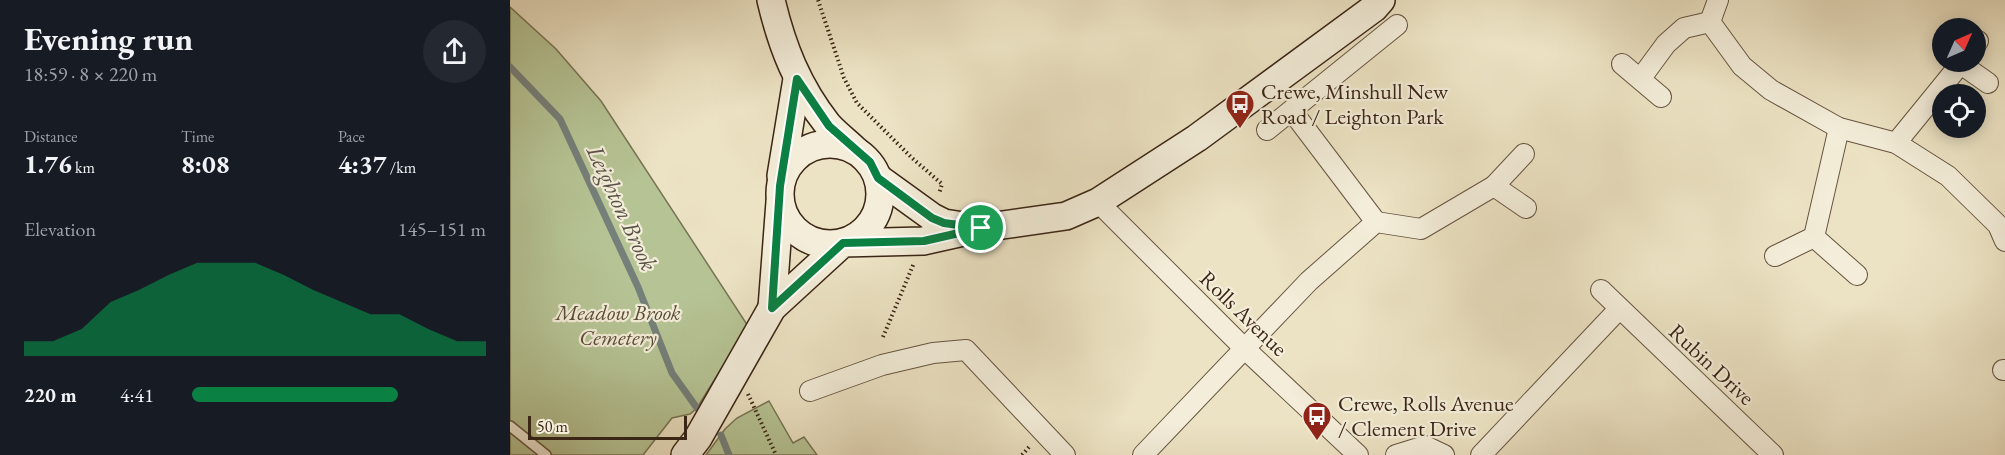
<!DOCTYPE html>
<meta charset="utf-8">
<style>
:root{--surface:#171b24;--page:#242831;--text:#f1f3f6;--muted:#9ea1a6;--accent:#0b8043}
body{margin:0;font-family:"EB Garamond",serif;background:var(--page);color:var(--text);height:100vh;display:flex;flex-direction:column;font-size:22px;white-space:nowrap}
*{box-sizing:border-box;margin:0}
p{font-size:20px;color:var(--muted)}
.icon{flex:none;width:33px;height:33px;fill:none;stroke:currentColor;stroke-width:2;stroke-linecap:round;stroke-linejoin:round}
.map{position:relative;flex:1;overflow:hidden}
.drawer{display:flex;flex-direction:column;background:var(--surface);width:510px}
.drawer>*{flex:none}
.needle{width:39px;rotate:45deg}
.tools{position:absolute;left:1422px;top:18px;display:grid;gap:12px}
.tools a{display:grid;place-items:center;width:54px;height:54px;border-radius:50%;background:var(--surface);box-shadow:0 3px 15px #0003;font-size:30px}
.scale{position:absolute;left:18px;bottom:15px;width:159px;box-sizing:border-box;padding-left:6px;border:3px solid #3b2515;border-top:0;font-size:16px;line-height:21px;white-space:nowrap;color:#3b2515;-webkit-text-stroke:4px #f3edd9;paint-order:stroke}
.pin{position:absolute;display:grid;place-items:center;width:51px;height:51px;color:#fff;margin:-26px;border:3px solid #fff;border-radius:50%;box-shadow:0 2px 6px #0007}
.round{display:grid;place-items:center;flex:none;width:63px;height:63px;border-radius:32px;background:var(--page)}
.head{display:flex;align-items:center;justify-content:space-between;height:102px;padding:0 24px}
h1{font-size:33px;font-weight:700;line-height:45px}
.metrics{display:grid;grid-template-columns:repeat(3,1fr);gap:9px;height:102px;padding:6px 24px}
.metrics div{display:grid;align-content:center}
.metrics b{font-size:26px;font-weight:700}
.metrics small{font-size:16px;font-weight:400}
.metrics p{font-size:16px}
.chart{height:168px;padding:12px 24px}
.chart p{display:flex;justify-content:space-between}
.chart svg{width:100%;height:108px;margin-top:6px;fill:var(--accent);opacity:.7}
ul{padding:0 24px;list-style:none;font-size:20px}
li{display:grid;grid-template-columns:96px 72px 1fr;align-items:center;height:45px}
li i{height:15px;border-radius:8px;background:var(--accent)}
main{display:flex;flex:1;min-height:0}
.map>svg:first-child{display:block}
.green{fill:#b6c495;stroke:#787455;stroke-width:1.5}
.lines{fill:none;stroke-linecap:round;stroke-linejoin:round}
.stream{stroke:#75807a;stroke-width:7}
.lane-casing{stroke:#675441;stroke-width:12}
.street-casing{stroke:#675441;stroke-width:22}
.secondary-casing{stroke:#3b2515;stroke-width:30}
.path{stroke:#3b2515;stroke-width:4;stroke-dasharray:1.5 3;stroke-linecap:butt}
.lane{stroke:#f3edd9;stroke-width:9}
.street{stroke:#f3edd9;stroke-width:20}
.secondary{stroke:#f3edd9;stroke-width:27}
.route-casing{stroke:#fff;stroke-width:12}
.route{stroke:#0b8043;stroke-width:8}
.labels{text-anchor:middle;stroke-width:4.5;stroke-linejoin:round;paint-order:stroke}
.poi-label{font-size:22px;fill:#3b2515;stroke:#f3edd9;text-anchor:start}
.park-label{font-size:22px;font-style:italic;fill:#5a4d35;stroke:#f3edd9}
.street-label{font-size:22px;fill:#3b2515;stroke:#f3edd9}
.water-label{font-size:24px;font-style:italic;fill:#585247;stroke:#f3edd9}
</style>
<main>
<section class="drawer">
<div class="head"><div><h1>Evening run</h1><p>18:59 · 8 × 220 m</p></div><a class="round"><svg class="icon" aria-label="share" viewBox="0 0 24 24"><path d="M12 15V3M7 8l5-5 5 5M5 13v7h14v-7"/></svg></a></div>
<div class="metrics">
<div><p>Distance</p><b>1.76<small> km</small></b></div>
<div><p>Time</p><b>8:08</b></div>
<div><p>Pace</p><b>4:37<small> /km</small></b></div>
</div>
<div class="chart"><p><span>Elevation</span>145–151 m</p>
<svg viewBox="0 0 160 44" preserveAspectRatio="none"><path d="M0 44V38L10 38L20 33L30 22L40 17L50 11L60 6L70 6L80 6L90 11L100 17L110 22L120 27L130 27L140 33L150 38L160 38V44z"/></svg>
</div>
<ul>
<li><b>220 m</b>4:41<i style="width:70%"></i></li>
</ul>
</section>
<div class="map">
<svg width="1495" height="455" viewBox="0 0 1495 455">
<rect width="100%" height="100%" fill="#ece3c4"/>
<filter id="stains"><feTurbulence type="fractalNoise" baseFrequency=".00333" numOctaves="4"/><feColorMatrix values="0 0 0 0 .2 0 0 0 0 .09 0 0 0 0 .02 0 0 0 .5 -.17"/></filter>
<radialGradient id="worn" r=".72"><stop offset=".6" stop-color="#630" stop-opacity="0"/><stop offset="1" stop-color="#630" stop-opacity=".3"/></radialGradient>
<g class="green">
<path d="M0,7l46,42 45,52 147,225 -51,82 -7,6 -18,4 -29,37h-133z"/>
<path d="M259,401l24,42 11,-6 13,18h-111l19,-26 12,-11z"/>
</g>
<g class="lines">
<g class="stream">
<path d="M0,67l50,52 78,168 34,86 25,35"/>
<path d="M211,435l8,20"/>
</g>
<g class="lane-casing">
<path id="lane" d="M0,426l36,29"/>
</g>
<g class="street-casing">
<g id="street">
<path d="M1208,0l-8,22 32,44 29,24 68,38 57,15 52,33 50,49 7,16"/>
<path d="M1466,44l2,-3"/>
<path d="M1112,64l39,33"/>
<path d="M1451,64l27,19"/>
<path d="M1131,78l25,-34 18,-16 26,-6"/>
<path d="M782,111l84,111"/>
<path d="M1329,128l-25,109 43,38"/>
<path d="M757,130l130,-105"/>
<path d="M1386,143l66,-81"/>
<path d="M984,186l32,22"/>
<path d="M588,202l147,147 113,106"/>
<path d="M1265,256l39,-19"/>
<path d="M1091,290l172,165"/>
<path d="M1493,370h2"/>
<path d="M300,391l72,-26 51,-12 33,-3 99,105"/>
<path d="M633,455l166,-174 67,-59 45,7 73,-43 30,-32"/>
<path d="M886,455l29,-9 19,9"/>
<path d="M971,455l138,-146"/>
</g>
</g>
<g class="secondary-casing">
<g id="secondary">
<path d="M261,0c11,47 27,87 57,125 8,9 19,17 27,25"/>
<circle cx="320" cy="194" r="50"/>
<path d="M271,176l16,-97"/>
<path d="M368,178l54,39 12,6 26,4"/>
<path d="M262,308l8,-106"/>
<path d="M175,455l13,-17 74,-130 71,-65 80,-2 58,-13 85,-12 32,-14 99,-64 177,-130 7,-8"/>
</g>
</g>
<g class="path">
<path d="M308,0l26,78 13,25 55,55 30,26 -3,10"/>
<path d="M373,337l31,-74"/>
<path d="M238,394l28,61"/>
<path d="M512,455l8,-9"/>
</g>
<use href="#lane" class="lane"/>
<use href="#street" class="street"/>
<use href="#secondary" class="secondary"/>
</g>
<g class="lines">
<g class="route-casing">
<path id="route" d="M287,79l32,47 41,36 8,16 54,40 12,5 37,5 -57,13 -81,2 -71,65 8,-122z"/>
</g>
<use href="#route" class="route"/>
</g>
<defs>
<g id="bus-pin" transform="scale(1.5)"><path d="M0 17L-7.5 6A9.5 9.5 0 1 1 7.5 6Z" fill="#8f2418" stroke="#f3edd9"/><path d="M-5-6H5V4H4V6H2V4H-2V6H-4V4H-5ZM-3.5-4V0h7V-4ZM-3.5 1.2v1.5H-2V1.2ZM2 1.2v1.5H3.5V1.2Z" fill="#fff"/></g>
</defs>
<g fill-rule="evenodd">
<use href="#bus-pin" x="730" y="104"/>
<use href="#bus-pin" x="807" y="416"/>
</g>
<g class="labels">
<g class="poi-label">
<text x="751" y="99">Crewe, Minshull New<tspan x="751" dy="25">Road / Leighton Park</tspan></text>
<text x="828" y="411">Crewe, Rolls Avenue<tspan x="828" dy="25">/ Clement Drive</tspan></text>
</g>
<g class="park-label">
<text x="108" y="320">Meadow Brook<tspan x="108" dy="25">Cemetery</tspan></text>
</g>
<g class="street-label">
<text transform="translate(734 313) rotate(44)" y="8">Rolls Avenue</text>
<text transform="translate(1202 364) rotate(43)" y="8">Rubin Drive</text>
</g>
<g class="water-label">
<text transform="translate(112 208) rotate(65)" y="8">Leighton Brook</text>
</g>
</g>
<rect width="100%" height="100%" filter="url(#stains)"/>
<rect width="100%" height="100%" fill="url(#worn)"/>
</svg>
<div class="tools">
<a><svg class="needle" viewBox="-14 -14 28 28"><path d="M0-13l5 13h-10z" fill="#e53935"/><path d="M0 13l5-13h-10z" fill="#9ea1a6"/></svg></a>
<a><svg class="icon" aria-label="locate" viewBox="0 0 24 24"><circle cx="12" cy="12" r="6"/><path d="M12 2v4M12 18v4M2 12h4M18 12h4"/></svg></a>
</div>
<div class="scale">50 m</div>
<div class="pin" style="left:471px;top:228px;background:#1e9e55"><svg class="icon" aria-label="arrive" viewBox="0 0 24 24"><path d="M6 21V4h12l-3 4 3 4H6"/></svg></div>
</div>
</main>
